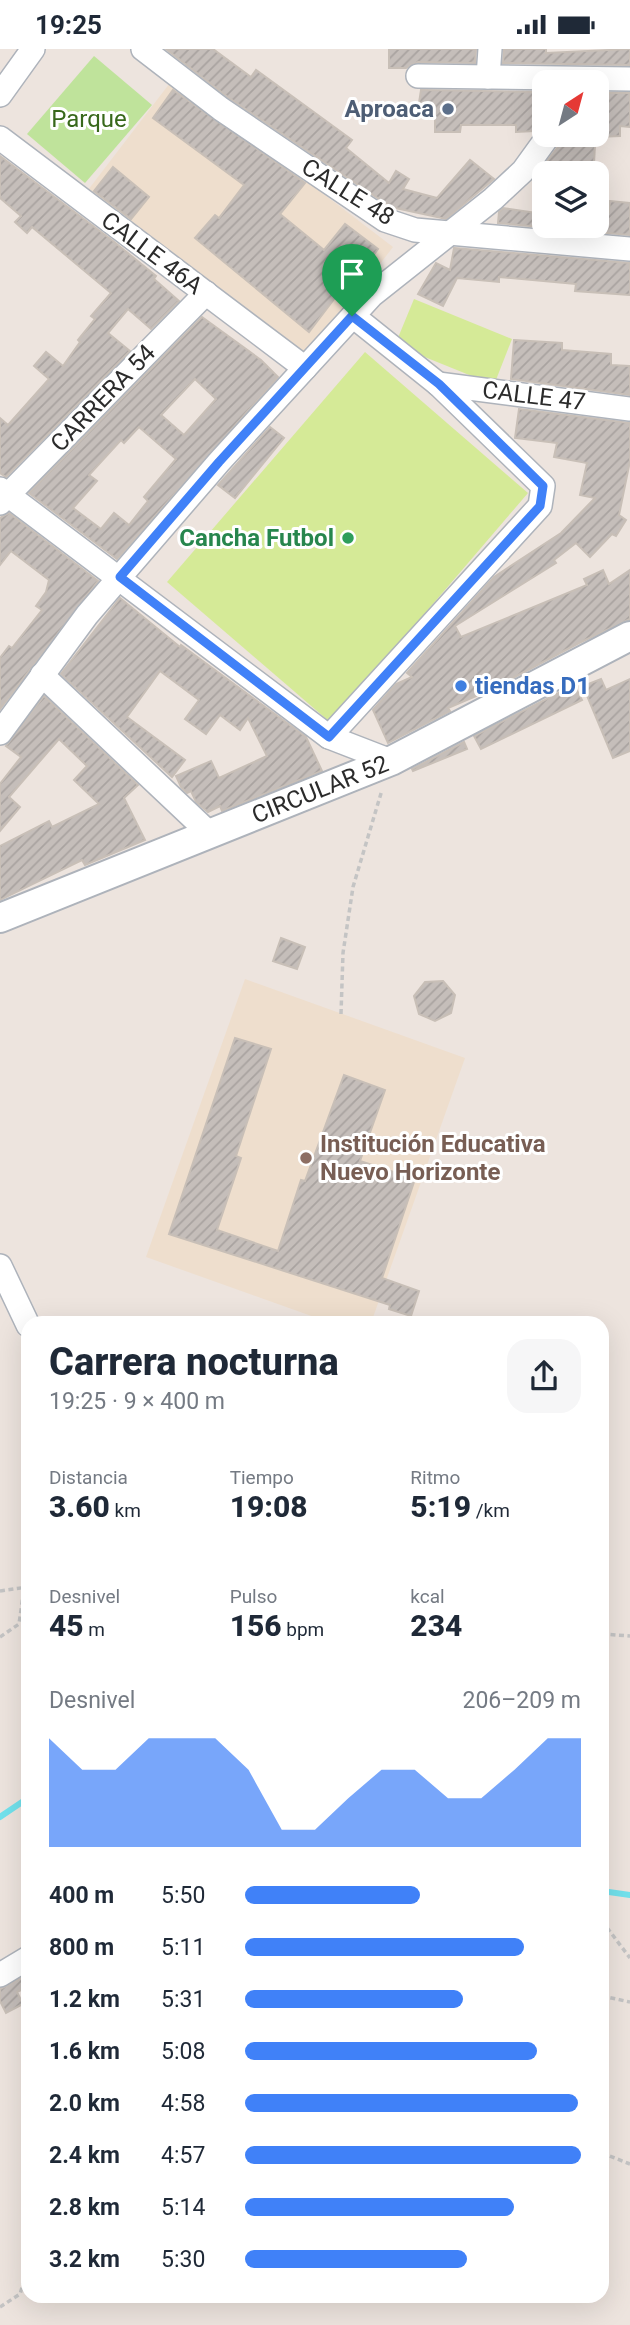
<!DOCTYPE html>
<html lang="es">
<meta charset="utf-8">
<style>
:root{--surface:#fff;--page:#f6f6f7;--text:#1f2937;--muted:#747a83;--accent:#4081f8}
body{margin:0;font-family:Roboto,sans-serif;background:var(--page);color:var(--text);height:100vh;display:flex;flex-direction:column;font-size:26px;white-space:nowrap}
*{box-sizing:border-box;margin:0}
p{font-size:23px;color:var(--muted)}
.icon{flex:none;width:38px;height:38px;fill:none;stroke:currentColor;stroke-width:2;stroke-linecap:round;stroke-linejoin:round}
.map{position:relative;flex:1;overflow:hidden}
.panel{position:absolute;left:21px;top:1267px;width:588px;height:987px;display:flex;flex-direction:column;background:var(--surface);border-radius:21px;box-shadow:0 7px 28px #0002}
.panel>*{flex:none}
.needle{width:46px;rotate:36deg}
.tools{position:absolute;left:532px;top:21px;display:grid;gap:14px}
.tools a{display:grid;place-items:center;width:77px;height:77px;border-radius:14px;background:var(--surface);box-shadow:0 7px 28px #0002;font-size:35px}
.pin{position:absolute;display:grid;place-items:center;width:60px;height:60px;color:#fff;margin:-72px -30px;border-radius:50% 50% 50% 0;rotate:-45deg;box-shadow:0 0 7px #0007}
.pin .icon{rotate:45deg}
.round{display:grid;place-items:center;flex:none;width:74px;height:74px;border-radius:21px;background:var(--page)}
.overview{display:flex;align-items:center;justify-content:space-between;height:119px;padding:0 28px}
h1{font-size:38px;font-weight:800;line-height:52px}
.figures{display:grid;grid-template-columns:repeat(3,1fr);gap:10px;height:119px;padding:7px 28px}
.figures div{display:grid;align-content:center}
.figures b{font-size:30px;font-weight:800}
.figures small{font-size:19px;font-weight:400}
.figures p{font-size:19px}
.chart{height:196px;padding:14px 28px}
.chart p{display:flex;justify-content:space-between}
.chart svg{width:100%;height:126px;margin-top:7px;fill:var(--accent);opacity:.7}
ul{padding:0 28px;list-style:none;font-size:23px}
li{display:grid;grid-template-columns:112px 84px 1fr;align-items:center;height:52px}
li i{height:18px;border-radius:9px;background:var(--accent)}
.status{display:flex;justify-content:space-between;align-items:center;height:49px;padding:0 35px;background:var(--surface);direction:ltr}
.status svg{height:19px;fill:currentColor}
.map>svg:first-child{display:block}
.education{fill:#eedecd}
.park{fill:#bfe39b}
.pitch{fill:#d5ea97}
.lines{fill:none;stroke-linecap:round;stroke-linejoin:round}
.stream{stroke:#72e2ed;stroke-width:6}
.building{fill:url(#building-hatch);stroke:#c8bfb7;stroke-width:2;fill-rule:evenodd}
.minor-casing{stroke:#aeb3bb;stroke-width:26}
.tertiary-casing{stroke:#aeb3bb;stroke-width:32}
.path{stroke:#c4c4c4;stroke-width:3.5;stroke-dasharray:5 3.5;stroke-linecap:butt}
.minor{stroke:#fff;stroke-width:23}
.tertiary{stroke:#fff;stroke-width:28}
.route-casing{stroke:#fff;stroke-width:14}
.route{stroke:#4081f8;stroke-width:9}
.service-dot{fill:#5c6f8a;stroke:#fff;stroke-width:2.5}
.leisure-dot{fill:#2e9e5b;stroke:#fff;stroke-width:2.5}
.shop-dot{fill:#3f7fe0;stroke:#fff;stroke-width:2.5}
.education-dot{fill:#8d6e63;stroke:#fff;stroke-width:2.5}
.labels{text-anchor:middle;stroke-width:6;stroke-linejoin:round;paint-order:stroke}
.service-label{font-size:24px;font-weight:bold;fill:#4e5e75;stroke:#fff;text-anchor:end}
.park-label{font-size:24px;fill:#38681b;stroke:#fff}
.street-label{font-size:24px;fill:#2b2b2b;stroke:#fff}
.leisure-label{font-size:24px;font-weight:bold;fill:#27864d;stroke:#fff;text-anchor:end}
.shop-label{font-size:24px;font-weight:bold;fill:#366cbe;stroke:#fff;text-anchor:start}
.education-label{font-size:24px;font-weight:bold;fill:#785e54;stroke:#fff;text-anchor:start}
</style>
<div class="status"><b>19:25</b><svg viewBox="0 0 49 12"><path d="M0 12V9h3v3zM5 12V6h3v6zM10 12V3h3v9zM15 12V0h3v12zM26 1h20v11H26zM47 4h2v5h-2z"/></svg></div>
<div class="map">
<svg width="630" height="2276" viewBox="0 0 630 2276">
<defs>
<pattern id="building-hatch" width="6" height="6" patternUnits="userSpaceOnUse" patternTransform="scale(1.75)"><rect width="6" height="6" fill="#c5beba"/><path d="M-1 1l2-2M0 6l6-6M5 7l2-2" fill="none" stroke="#a9a3a0"/></pattern>
</defs>
<rect width="100%" height="100%" fill="#ede4de"/>
<g class="education">
<path d="M173,30l220,168 -85,111 -220,-168z"/>
<path d="M245,930l220,79 -94,265h-40l-185,-66z"/>
</g>
<path class="park" d="M94,7l58,49 -67,78 -58,-49z"/>
<g class="pitch">
<path d="M414,250l98,40 -18,46 -99,-40z"/>
<path d="M365,303l163,141 -197,230 -164,-141z"/>
</g>
<g class="lines">
<g class="stream">
<path d="M0,1768l28,-19"/>
<path d="M602,1842l28,4"/>
</g>
</g>
<g class="building">
<path d="M166,0h47l38,28 5,-7 96,70 -6,8 43,35 7,-12 13,8 -6,10 34,9 33,-38 24,19 -48,40 -55,-12 -162,-109z"/>
<path d="M389,0h87l-1,14 -57,-1 -12,6h-17z"/>
<path d="M504,0h42v4l84,-4v16l-127,-2z"/>
<path d="M173,41l132,93 -25,31 44,36 21,-26 33,25 -11,15 -4,-3 -54,71 -114,-94 20,-23 4,3 25,-33 -91,-67z"/>
<path d="M421,41l118,2 1,33 -5,6 -19,1v-7h-55l-1,7h-25v-27l-16,-2z"/>
<path d="M597,44h33v34l-10,-1v10l-23,1z"/>
<path d="M561,94l34,2 -1,19 -9,-1 -1,10h-37v-12z"/>
<path d="M0,107l113,85 43,35 -2,3 25,22 -28,28 -23,-20 -20,24 22,18 -124,126 -6,-4v-55l8,7 41,-46 -15,-13 12,-14 17,14 17,-24 -2,-2 17,-21 -4,-3 20,-23 -79,-66 -5,6 -12,-11 6,-6 -21,-18z"/>
<path d="M113,118l36,30 -18,22 -37,-28z"/>
<path d="M610,152l20,2v32l-132,-12 1,-11 4,-4 41,6v12h53v-15l12,1z"/>
<path d="M454,199l176,15v32l-55,-4 1,-7 -77,-7v5l-42,-4 -14,28 -25,-12 18,-31 14,7z"/>
<path d="M202,268l59,43 17,17 -161,182 -88,-66zM195,330l21,20 -32,36 -23,-20zM139,378l37,32 -32,38 4,4 -19,24 -15,-12 -13,16 -28,-21 24,-27 -8,-6 32,-35 3,3z"/>
<path d="M514,291l48,3v7l49,4v11l19,1v29l-119,-16z"/>
<path d="M519,360l111,14v38l-11,54 7,5 -10,16 -4,-2 -22,23 -14,-14 -22,17 2,3 -101,63 6,11 126,-52 -3,-6 19,-9 6,14 21,-14v49l-51,24 -89,47 -42,18 2,3 -62,32 -15,-33 23,-26 16,-7 -5,-4 87,-96 67,-44 34,-35 -15,-3 7,-32 -33,-6 3,-14 -42,-5z"/>
<path d="M270,378l14,11 -49,60 -17,-13z"/>
<path d="M9,464l89,68 -98,128v-51l9,-12 3,2 30,-38 -6,-4 10,-14 3,-12 -38,-29 -11,14v-47z"/>
<path d="M120,549l60,49 1,-2 125,92 16,34 -100,40 -2,-5 -12,6 -12,-10 -5,-11 -4,2 -6,-6 -5,-11 35,-15 8,17 48,-22 -19,-38 -8,12 -20,-15 -14,19 -21,-15 14,-19 -39,-29 -33,46 58,43 -13,17 -111,-103z"/>
<path d="M601,630l5,11 24,-11v72l-17,7 -30,-72z"/>
<path d="M574,636l8,15 -101,49 -7,-13z"/>
<path d="M44,647l94,89 -14,13 21,42 -60,25 -3,-5 -82,40v-54l49,-25 3,6 47,-23 -25,-24 13,-14 -28,-27 -50,58 11,10 -20,24v-47l21,-27 -15,-11z"/>
<path d="M464,693l3,7 -54,22 -1,-2z"/>
<path d="M281,889l24,9 -8,22 -24,-8z"/>
<path d="M443,932l12,14 -4,18 -16,8 -16,-7 -5,-18 11,-14z"/>
<path d="M235,989l36,11 -35,107 5,2 -24,72 61,21 23,-71 4,1 39,-106 41,15 -25,71 55,18 -33,99 37,13 -8,25 -22,-7 1,-4 -221,-71z"/>
<path d="M21,1929l6,9 -10,5 6,12 -17,9 -6,-12v-12z"/>
</g>
<g class="lines">
<g class="minor-casing">
<g id="minor">
<path d="M143,0l78,60 164,111 30,10 215,19"/>
<path d="M418,27l212,3"/>
<path d="M488,28l2,-28"/>
<path d="M0,46l33,-46"/>
<path d="M0,89l305,230"/>
<path d="M438,335l192,25"/>
<path d="M0,440l329,248 62,24"/>
<path d="M0,454l206,-210"/>
<path d="M42,626l166,157"/>
<path d="M0,684l87,-118 132,-153 153,-167 121,-96 30,-28 26,-36"/>
<path d="M329,688l211,-231 3,-20 -105,-102 -85,-68"/>
<path d="M0,1217l28,59"/>
<path d="M0,1926l28,-17"/>
</g>
</g>
<g class="tertiary-casing">
<g id="tertiary">
<path id="s1" d="M0,869l391,-157 239,-125"/>
</g>
</g>
<g class="path">
<path d="M341,965l2,-61 10,-66 29,-97"/>
<path d="M0,1542l28,-4"/>
<path d="M602,1585l28,2"/>
<path d="M0,1588l19,-13 4,-28 5,-3"/>
<path d="M602,1872l28,37"/>
<path d="M602,1947l28,6"/>
<path d="M602,2104l28,11"/>
<path d="M0,2258l20,-13 8,-27"/>
</g>
<use href="#minor" class="minor"/>
<use href="#tertiary" class="tertiary"/>
</g>
<g class="lines">
<g class="route-casing">
<path id="route" d="M352,267l87,68 104,102 -3,20 -211,231 -209,-160 99,-115z"/>
</g>
<use href="#route" class="route"/>
</g>
<circle class="service-dot" cx="448" cy="60" r="7"/>
<circle class="leisure-dot" cx="348" cy="489" r="7"/>
<circle class="shop-dot" cx="461" cy="637" r="7"/>
<circle class="education-dot" cx="306" cy="1109" r="7"/>
<g class="labels">
<g class="service-label">
<text x="434" y="68">Aproaca</text>
</g>
<g class="park-label">
<text x="89" y="78">Parque</text>
</g>
<g class="street-label">
<text transform="translate(348 143) rotate(32)" y="8">CALLE 48</text>
<text transform="translate(152 204) rotate(37)" y="8">CALLE 46A</text>
<text transform="translate(534 347) rotate(7)" y="8">CALLE 47</text>
<text transform="translate(103 349) rotate(-46)" y="8">CARRERA 54</text>
<text dy="8" stroke="none"><textPath href="#s1" startOffset="345">CIRCULAR 52</textPath></text>
</g>
<g class="leisure-label">
<text x="334" y="497">Cancha Futbol</text>
</g>
<g class="shop-label">
<text x="475" y="645">tiendas D1</text>
</g>
<g class="education-label">
<text x="320" y="1103">Institución Educativa<tspan x="320" dy="28">Nuevo Horizonte</tspan></text>
</g>
</g>
</svg>
<div class="tools">
<a><svg class="needle" viewBox="-14 -14 28 28"><path d="M0-13l5 13h-10z" fill="#e53935"/><path d="M0 13l5-13h-10z" fill="#747a83"/></svg></a>
<a><svg class="icon" aria-label="layers" viewBox="0 0 24 24"><path d="M12 4l9 5-9 5-9-5zM3 14l9 5 9-5"/></svg></a>
</div>
<div class="pin" style="left:352px;top:267px;background:#1e9e55"><svg class="icon" aria-label="arrive" viewBox="0 0 24 24"><path d="M6 21V4h12l-3 4 3 4H6"/></svg></div>
<section class="panel">
<div class="overview"><div><h1>Carrera nocturna</h1><p>19:25 · 9 × 400 m</p></div><a class="round"><svg class="icon" aria-label="share" viewBox="0 0 24 24"><path d="M12 15V3M7 8l5-5 5 5M5 13v7h14v-7"/></svg></a></div>
<div class="figures">
<div><p>Distancia</p><b>3.60<small> km</small></b></div>
<div><p>Tiempo</p><b>19:08</b></div>
<div><p>Ritmo</p><b>5:19<small> /km</small></b></div>
</div>
<div class="figures">
<div><p>Desnivel</p><b>45<small> m</small></b></div>
<div><p>Pulso</p><b>156<small> bpm</small></b></div>
<div><p>kcal</p><b>234</b></div>
</div>
<div class="chart"><p><span>Desnivel</span>206–209 m</p>
<svg viewBox="0 0 160 44" preserveAspectRatio="none"><path d="M0 44V6L10 17L20 17L30 6L40 6L50 6L60 17L70 38L80 38L90 27L100 17L110 17L120 27L130 27L140 17L150 6L160 6V44z"/></svg>
</div>
<ul>
<li><b>400 m</b>5:50<i style="width:52%"></i></li>
<li><b>800 m</b>5:11<i style="width:83%"></i></li>
<li><b>1.2 km</b>5:31<i style="width:65%"></i></li>
<li><b>1.6 km</b>5:08<i style="width:87%"></i></li>
<li><b>2.0 km</b>4:58<i style="width:99%"></i></li>
<li><b>2.4 km</b>4:57<i style="width:100%"></i></li>
<li><b>2.8 km</b>5:14<i style="width:80%"></i></li>
<li><b>3.2 km</b>5:30<i style="width:66%"></i></li>
</ul>
</section>
</div>
